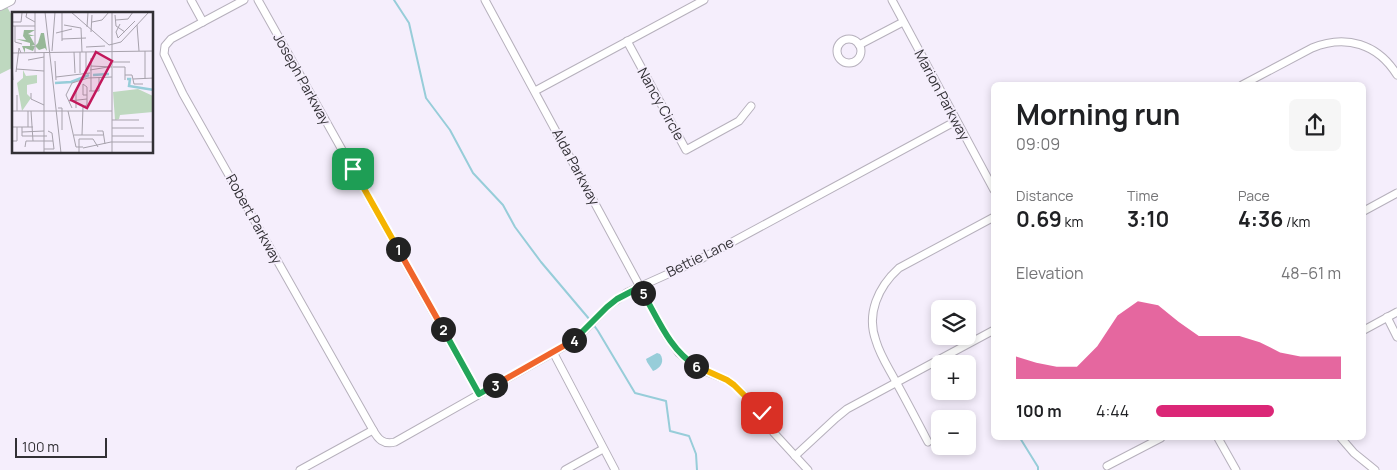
<!DOCTYPE html>
<meta charset="utf-8">
<style>
:root{--surface:#fff;--page:#f6f6f6;--text:#202124;--muted:#757577;--accent:#db2777}
body{margin:0;font-family:Manrope,sans-serif;background:var(--page);color:var(--text);height:100vh;display:flex;flex-direction:column;font-size:19px;white-space:nowrap}
*{box-sizing:border-box;margin:0}
p{font-size:16px;color:var(--muted)}
.icon{flex:none;width:28px;height:28px;fill:none;stroke:currentColor;stroke-width:2;stroke-linecap:round;stroke-linejoin:round}
.map{position:relative;flex:1;overflow:hidden}
.side{position:absolute;left:991px;top:82px;width:375px;height:358px;display:flex;flex-direction:column;background:var(--surface);border-radius:8px;box-shadow:0 2px 8px #0003}
.side>*{flex:none}
.controls{position:absolute;left:931px;top:300px;display:grid;gap:10px}
.controls a{display:grid;place-items:center;width:45px;height:45px;border-radius:8px;background:var(--surface);box-shadow:0 2px 8px #0003;font-size:25px}
.scale{position:absolute;left:15px;bottom:12px;width:92px;box-sizing:border-box;padding-left:5px;border:2px solid #323035;border-top:0;font-size:14px;line-height:18px;white-space:nowrap;color:#323035;-webkit-text-stroke:4px #f5eefc;paint-order:stroke}
.pin{position:absolute;display:grid;place-items:center;width:42px;height:42px;color:#fff;margin:-21px;border-radius:10px;box-shadow:0 2px 8px #0006}
.km{position:absolute;width:25px;height:25px;margin:-12px;border-radius:50%;background:#222;color:#fff;font-size:14px;line-height:25px;text-align:center}
.round{display:grid;place-items:center;flex:none;width:52px;height:52px;border-radius:8px;background:var(--page)}
.overview{display:flex;align-items:center;justify-content:space-between;height:85px;padding:0 25px}
h1{font-size:28px;font-weight:700;line-height:38px}
.figures{display:grid;grid-template-columns:repeat(3,1fr);gap:8px;height:85px;padding:5px 25px}
.figures div{display:grid;align-content:center}
.figures b{font-size:21px;font-weight:700}
.figures small{font-size:14px;font-weight:400}
.figures p{font-size:14px}
.chart{height:140px;padding:10px 25px}
.chart p{display:flex;justify-content:space-between}
.chart svg{width:100%;height:90px;margin-top:5px;fill:var(--accent);opacity:.7}
ul{padding:0 25px;list-style:none;font-size:16px}
li{display:grid;grid-template-columns:80px 60px 1fr;align-items:center;height:38px}
li i{height:12px;border-radius:6px;background:var(--accent)}
.map>svg:first-child{display:block}
.green{fill:#bed8bf}
.water{fill:#97cdd9}
.lines{fill:none;stroke-linecap:round;stroke-linejoin:round}
.stream{stroke:#97cdd9;stroke-width:2}
.street-casing{stroke:#b6b0bc;stroke-width:9}
.secondary-casing{stroke:#b6b0bc;stroke-width:12}
.street{stroke:#fff;stroke-width:7}
.secondary{stroke:#fff;stroke-width:10}
.split-1-casing{stroke:#fff;stroke-width:10}
.split-2-casing{stroke:#fff;stroke-width:10}
.split-3-casing{stroke:#fff;stroke-width:10}
.split-4-casing{stroke:#fff;stroke-width:10}
.split-5-casing{stroke:#fff;stroke-width:10}
.split-6-casing{stroke:#fff;stroke-width:10}
.split-7-casing{stroke:#fff;stroke-width:10}
.split-1{stroke:#f5b400;stroke-width:6}
.split-2{stroke:#f0652b;stroke-width:6}
.split-3{stroke:#22a559;stroke-width:6}
.split-4{stroke:#f0652b;stroke-width:6}
.split-5{stroke:#22a559;stroke-width:6}
.split-6{stroke:#22a559;stroke-width:6}
.split-7{stroke:#f5b400;stroke-width:6}
.labels{text-anchor:middle;stroke-width:4;stroke-linejoin:round;paint-order:stroke}
.street-label{font-size:14px;fill:#323035;stroke:#f5eefc}
.inset-river{fill:none;stroke:#97cdd9;stroke-width:2.5}
.inset-road{fill:none;stroke:#a7a2ac;stroke-width:1}
.view{fill:#c2185b;fill-opacity:0.15;stroke:#c2185b;stroke-width:2.5}
.inset-edge{fill:none;stroke:#323035;stroke-width:2.5}
</style>
<div class="map">
<svg width="1397" height="470" viewBox="0 0 1397 470">
<rect width="100%" height="100%" fill="#f5eefc"/>
<path class="green" d="M7,7l7,12v48l-14,7v-63z"/>
<path class="water" d="M657,353l3,1c5,7 1,14 -7,17l-6,-9 -1,-3z"/>
<g class="lines">
<g class="stream">
<path d="M394,0l15,23 17,75 24,32 23,43 30,32 12,22 26,35 49,58"/>
<path d="M593,324l5,7 37,62 31,8 4,30 19,5 7,18 1,16"/>
<path d="M1020,438l18,29v3"/>
</g>
<g class="street-casing">
<g id="street">
<path d="M191,0l12,22"/>
<path d="M244,0l-73,39 -6,7 -1,8 19,40 190,336c5,9 10,15 22,12l173,-98 10,-7 29,-30 21,-15 71,-32 257,-139"/>
<path d="M258,0l221,394"/>
<path d="M485,0l181,335 13,18 11,9 13,8 24,10 7,5 24,23 16,25 34,37"/>
<path d="M892,0l102,190"/>
<circle cx="849" cy="51" r="12"/>
<path d="M627,41l59,109 53,-29 12,-15"/>
<path d="M859,45l44,-23"/>
<path d="M1242,85l70,-37c34,-14 66,-4 85,27"/>
<path d="M535,91l169,-91"/>
<path d="M1364,211l33,-18"/>
<path d="M1387,317l10,20"/>
<path d="M1364,330l33,-18"/>
<path d="M553,352l62,118"/>
<path d="M1218,438l18,32"/>
<path d="M1341,438l13,15 21,17"/>
<path d="M928,442c-11,-21 -22,-42 -33,-62 -7,-13 -15,-25 -19,-39 -10,-27 2,-54 23,-73l95,-51"/>
<path d="M795,456l41,-38 11,-9 147,-79"/>
<path d="M1107,466l54,-28"/>
<path d="M300,470l73,-40"/>
<path d="M565,470l38,-21"/>
</g>
</g>
<g class="secondary-casing">
<path id="secondary" d="M0,5l10,-5"/>
</g>
<use href="#street" class="street"/>
<use href="#secondary" class="secondary"/>
</g>
<g class="lines">
<g class="split-1-casing">
<path id="split-1" d="M353,169l45,80"/>
</g>
<g class="split-2-casing">
<path id="split-2" d="M398,249l45,80"/>
</g>
<g class="split-3-casing">
<path id="split-3" d="M443,329l36,65 16,-9"/>
</g>
<g class="split-4-casing">
<path id="split-4" d="M495,385l79,-45"/>
</g>
<g class="split-5-casing">
<path id="split-5" d="M574,340l33,-33 10,-8 23,-12 3,6"/>
</g>
<g class="split-6-casing">
<path id="split-6" d="M643,293c15,26 27,57 53,73"/>
</g>
<g class="split-7-casing">
<path id="split-7" d="M696,366l31,14 7,5 28,28"/>
</g>
<use href="#split-1" class="split-1"/>
<use href="#split-2" class="split-2"/>
<use href="#split-3" class="split-3"/>
<use href="#split-4" class="split-4"/>
<use href="#split-5" class="split-5"/>
<use href="#split-6" class="split-6"/>
<use href="#split-7" class="split-7"/>
</g>
<g class="labels">
<g class="street-label">
<text transform="translate(302 79) rotate(61)" y="5">Joseph Parkway</text>
<text transform="translate(942 95) rotate(62)" y="5">Marion Parkway</text>
<text transform="translate(661 104) rotate(61)" y="5">Nancy Circle</text>
<text transform="translate(576 167) rotate(62)" y="5">Alda Parkway</text>
<text transform="translate(254 219) rotate(61)" y="5">Robert Parkway</text>
<text transform="translate(700 257) rotate(-26)" y="5">Bettie Lane</text>
</g>
</g>
<g transform="translate(12 12)">
<rect width="141" height="141" fill="#f5eefc"/>
<path d="M11,58l3,6 11,-1v8l-10,2v9l4,4 -9,13 -5,-28 6,-5zM126,77l15,7v16l-33,3 -1,4 -4,1 -2,-28z" fill="#bed8bf"/>
<path d="M12,18h11l-7,4 7,2h-5l5,9 -4,1h4l3,-3 3,-10h3l3,18 -2,-3 -6,2 -4,-4 -2,5 -8,-3v5l-3,-7h8v-3l-14,-4 10,1 -3,-4z" fill="#97b898"/>
<path class="inset-river" d="M81,63l16,-1M115,67h3l-1,7 25,4M43,71l16,-1 18,-7"/>
<path class="inset-road" d="M15,0l-1,5 9,5M23,0v41M33,0l16,141M50,0v29M59,0l38,33 12,-3 28,-30M100,0v141M103,3l1,11 9,6M104,8l12,-1 5,-7M0,10h9l1,-9M80,10l10,-2 7,-8M108,12l-4,8 2,6 17,-17M52,13l17,3 1,24M125,13l2,26M0,14h23M3,14v16l7,2M75,15l1,-15M79,20l1,-17M44,21l16,-4M50,27l24,-1M74,35l19,-1M40,39l3,-39M62,40l1,21M68,40v21M74,40v21M0,41l142,-2M16,48l16,-3M43,49l1,19M0,50l1,18M101,50h17M79,54l21,1M101,55h12v13M4,57l28,2M78,58l18,-3M4,60l3,-24 2,5M113,63h7l2,9h9M44,65l34,-4M121,67l21,-1M133,67v-28M71,72l4,3v18l-4,2M71,72v11h4M64,78v18M77,79h10v-14M79,79v-33M19,81v6l13,6M5,83v16M57,89l18,-2M46,96h4v22M60,96l-6,-13 6,-12 16,-5 24,-1M0,99h100M19,99l2,30M56,99l8,36h7M100,108h27M0,115h21M10,115v9h25M16,115v-16M100,116h32M85,119h6l2,13M10,120l22,-1M62,123h29M70,123l1,-28M100,124h32M0,129h5v-14M13,135l1,-6h27M71,136l28,-6h43M32,137h10l-2,-16 -4,-2M67,140v-13h14l5,8M32,141v-100"/>
<path class="view" d="M84,40l16,9 -25,47 -16,-8z"/>
<rect width="141" height="141" class="inset-edge"/>
</g>
</svg>
<div class="controls">
<a><svg class="icon" aria-label="layers" viewBox="0 0 24 24"><path d="M12 4l9 5-9 5-9-5zM3 14l9 5 9-5"/></svg></a>
<a>+</a>
<a>−</a>
</div>
<div class="scale">100 m</div>
<div class="pin" style="left:353px;top:169px;background:#1e9e55"><svg class="icon" aria-label="arrive" viewBox="0 0 24 24"><path d="M6 21V4h12l-3 4 3 4H6"/></svg></div>
<div class="pin" style="left:762px;top:413px;background:#d93025"><svg class="icon" aria-label="check" viewBox="0 0 24 24"><path d="M5 12l5 5 9-10"/></svg></div>
<b class="km" style="left:398px;top:249px">1</b>
<b class="km" style="left:443px;top:329px">2</b>
<b class="km" style="left:495px;top:385px">3</b>
<b class="km" style="left:574px;top:340px">4</b>
<b class="km" style="left:643px;top:293px">5</b>
<b class="km" style="left:696px;top:366px">6</b>
<section class="side">
<div class="overview"><div><h1>Morning run</h1><p>09:09</p></div><a class="round"><svg class="icon" aria-label="share" viewBox="0 0 24 24"><path d="M12 15V3M7 8l5-5 5 5M5 13v7h14v-7"/></svg></a></div>
<div class="figures">
<div><p>Distance</p><b>0.69<small> km</small></b></div>
<div><p>Time</p><b>3:10</b></div>
<div><p>Pace</p><b>4:36<small> /km</small></b></div>
</div>
<div class="chart"><p><span>Elevation</span>48–61 m</p>
<svg viewBox="0 0 160 44" preserveAspectRatio="none"><path d="M0 44V33L10 36L20 38L30 38L40 28L50 13L60 6L70 8L80 16L90 23L100 23L110 23L120 26L130 31L140 33L150 33L160 33V44z"/></svg>
</div>
<ul>
<li><b>100 m</b>4:44<i style="width:64%"></i></li>
</ul>
</section>
</div>
